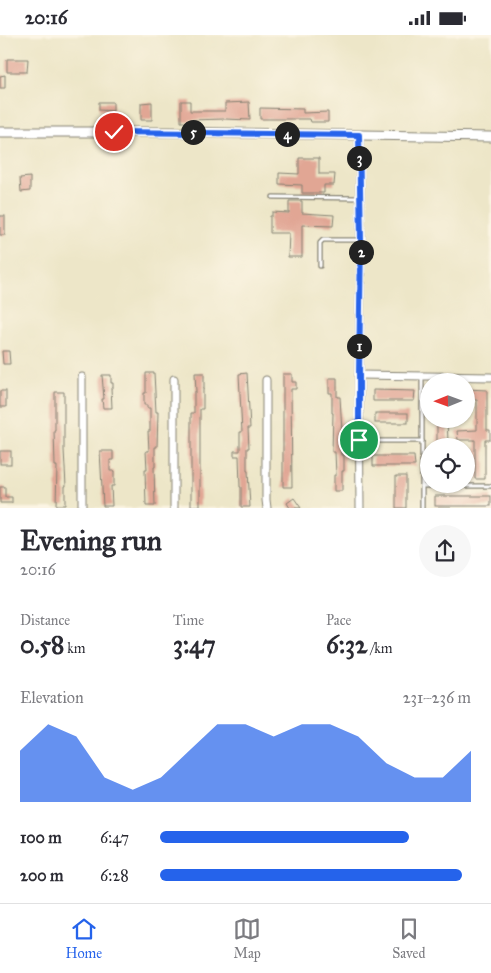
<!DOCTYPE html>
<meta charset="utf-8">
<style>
:root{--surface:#fff;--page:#f7f7f7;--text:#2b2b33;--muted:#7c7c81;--line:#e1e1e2;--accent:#2563eb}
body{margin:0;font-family:"IM FELL Great Primer",serif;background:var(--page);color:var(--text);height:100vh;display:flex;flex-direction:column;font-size:19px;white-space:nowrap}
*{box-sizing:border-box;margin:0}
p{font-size:16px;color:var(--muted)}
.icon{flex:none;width:28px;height:28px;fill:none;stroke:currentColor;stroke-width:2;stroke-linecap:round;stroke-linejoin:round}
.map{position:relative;height:473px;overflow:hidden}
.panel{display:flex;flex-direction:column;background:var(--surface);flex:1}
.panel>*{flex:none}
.needle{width:32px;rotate:269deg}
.controls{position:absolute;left:420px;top:338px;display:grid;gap:10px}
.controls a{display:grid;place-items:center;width:55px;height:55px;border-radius:50%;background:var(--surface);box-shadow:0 1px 4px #0004;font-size:25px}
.pin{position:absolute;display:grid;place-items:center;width:42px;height:42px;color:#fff;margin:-21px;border:2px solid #fff;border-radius:50%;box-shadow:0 1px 5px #0007}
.km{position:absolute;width:25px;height:25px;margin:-12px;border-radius:50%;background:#222;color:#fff;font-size:14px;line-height:25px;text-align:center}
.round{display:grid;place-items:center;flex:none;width:52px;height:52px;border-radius:26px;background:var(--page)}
.head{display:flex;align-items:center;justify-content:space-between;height:85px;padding:0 20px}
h1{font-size:28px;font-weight:700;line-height:38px}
.stats{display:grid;grid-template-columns:repeat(3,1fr);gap:8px;height:85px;padding:5px 20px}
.stats div{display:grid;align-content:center}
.stats b{font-size:25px;font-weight:700}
.stats small{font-size:14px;font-weight:400}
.stats p{font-size:14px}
.chart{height:140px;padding:10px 20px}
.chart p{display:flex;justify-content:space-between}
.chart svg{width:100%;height:90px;margin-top:5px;fill:var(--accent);opacity:.7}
ul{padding:0 20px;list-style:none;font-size:16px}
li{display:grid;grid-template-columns:80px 60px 1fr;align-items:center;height:38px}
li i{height:12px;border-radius:6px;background:var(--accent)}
.status{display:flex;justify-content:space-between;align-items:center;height:35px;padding:0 25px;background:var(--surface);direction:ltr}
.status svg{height:14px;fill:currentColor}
.menu{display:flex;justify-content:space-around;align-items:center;height:70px;border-top:1px solid var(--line);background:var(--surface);font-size:14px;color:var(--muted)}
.menu a{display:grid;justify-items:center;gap:2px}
.menu .selected{color:var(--accent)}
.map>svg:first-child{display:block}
.building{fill:#e1a694}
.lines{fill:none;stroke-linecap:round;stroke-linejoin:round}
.service-casing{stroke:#848172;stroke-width:5.5}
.minor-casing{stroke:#848172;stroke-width:9}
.tertiary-casing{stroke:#848172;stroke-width:11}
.service{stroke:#fff;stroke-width:3}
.minor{stroke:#fff;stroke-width:7}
.tertiary{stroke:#fff;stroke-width:9}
.route-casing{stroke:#fff;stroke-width:10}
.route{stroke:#2563eb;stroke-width:6}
</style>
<div class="status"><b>20:16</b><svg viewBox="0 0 49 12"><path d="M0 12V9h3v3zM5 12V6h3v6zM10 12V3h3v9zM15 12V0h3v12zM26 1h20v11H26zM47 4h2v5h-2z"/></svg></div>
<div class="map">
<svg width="491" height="473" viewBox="0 0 491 473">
<rect width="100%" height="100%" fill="#fcf5e5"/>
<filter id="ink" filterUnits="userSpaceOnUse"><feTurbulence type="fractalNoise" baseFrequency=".02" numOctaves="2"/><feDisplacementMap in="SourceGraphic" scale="10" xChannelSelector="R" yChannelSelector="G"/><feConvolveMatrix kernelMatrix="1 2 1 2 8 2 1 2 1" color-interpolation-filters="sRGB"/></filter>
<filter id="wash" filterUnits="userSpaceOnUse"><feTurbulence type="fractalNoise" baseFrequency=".0096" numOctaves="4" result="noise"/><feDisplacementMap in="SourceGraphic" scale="20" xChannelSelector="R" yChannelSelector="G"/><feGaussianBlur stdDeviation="1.12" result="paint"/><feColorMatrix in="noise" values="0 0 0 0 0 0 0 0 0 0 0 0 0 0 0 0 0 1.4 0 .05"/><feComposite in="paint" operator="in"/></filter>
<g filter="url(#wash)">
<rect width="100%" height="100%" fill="#ede6c8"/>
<g id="blocks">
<g class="building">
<path d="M7,24h21l-1,13h-20z"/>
<path d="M5,40v13h-5v-12z"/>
<path d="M181,66h9v10h35v-8l24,-1 1,18 -25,-1 -35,1v2h-9z"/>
<path d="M99,67h14v9l-14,-1z"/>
<path d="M152,67v18h-11v-17z"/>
<path d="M260,73l43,1v4l25,-1v10h-17l-1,-3h-50z"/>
<path d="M299,123h20v16h16l-1,11h-10v8h-22v-8l-23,-1v-11l20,1z"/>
<path d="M30,142v14l-9,1 -1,-14z"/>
<path d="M289,166h13v12l32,2 -1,11 -31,-1v32h-14l1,-24h-19v-17h2v-4l17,1z"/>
<rect x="0" y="181" width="5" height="19"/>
<path d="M2,316h7l1,13h-7z"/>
<path d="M146,338h8l2,39h2l-1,35h-2v20h-1l1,39h-9l-1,-36h2l-1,-19h3l-1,-20h2v-23h-3v-3h-3v-12h2z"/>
<path d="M195,338h9v16h-1v20h-3v97h-9v-93h3v-21h2z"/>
<path d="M247,338l3,55h-2l1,20h-2v23h1l2,36h-9v-20h-1l-1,-31h-5v-5h6v-19h2l-3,-58z"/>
<path d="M283,339h9v8h4v7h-5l1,98h-9z"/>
<path d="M102,340h9v8h2v5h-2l1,20h-9l-1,-9h2z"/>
<path d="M329,343h8v19h3l2,35h-2l1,23h3v16h-2v20h-8v-16h2l-1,-23h-3l1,-39h-1v-20h-3z"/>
<path d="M466,354l21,1v40h3v10h-5v39h-10v-39h-17l-1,-9 20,-1v-30h-11z"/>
<path d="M373,355l42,1 -1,10h-41z"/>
<rect x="0" y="356" width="6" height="16"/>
<path d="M55,357h9v58l2,36h-1v19h-9l1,-39h-2l-1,-36h1z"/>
<rect x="375" y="378" width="33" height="10"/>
<path d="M437,384h10l1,23h-11z"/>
<rect x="0" y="416" width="11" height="13"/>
<path d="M100,416h13v9h-3v11h4v15h-3l1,20h-9z"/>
<path d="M373,421h41l1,10h-42z"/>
<rect x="396" y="441" width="10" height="32"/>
<path d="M0,452h5v10h7v6h-12z"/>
<rect x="435" y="461" width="56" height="10"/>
<path d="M294,463l7,10h-11l-3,-5z"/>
</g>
</g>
</g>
<g filter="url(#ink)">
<use href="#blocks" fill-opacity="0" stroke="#848172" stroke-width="1"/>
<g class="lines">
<g class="service-casing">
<g id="service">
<path d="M273,162l86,1"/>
<path d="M320,231v-23l3,-3h37"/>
<path d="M422,341v132"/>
<path d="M373,406h49"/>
<path d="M422,451h69"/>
</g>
</g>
<g class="minor-casing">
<g id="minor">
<path d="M359,100l2,108 -2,132 1,133"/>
<path d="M359,340l132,2"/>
<path d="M82,342v131"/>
<path d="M174,344v129"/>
<path d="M266,345v120l1,8"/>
</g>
</g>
<g class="tertiary-casing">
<path id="tertiary" d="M0,97h171l320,5"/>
</g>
<use href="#service" class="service"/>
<use href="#minor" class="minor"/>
<use href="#tertiary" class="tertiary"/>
</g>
</g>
<g class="lines" filter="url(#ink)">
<g class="route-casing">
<path id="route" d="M114,97l245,3 2,105 -2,135v65"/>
</g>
<use href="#route" class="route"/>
</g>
</svg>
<div class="controls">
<a><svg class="needle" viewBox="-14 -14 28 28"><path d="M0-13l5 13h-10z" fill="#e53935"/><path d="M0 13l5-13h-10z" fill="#7c7c81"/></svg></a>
<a><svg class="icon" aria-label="locate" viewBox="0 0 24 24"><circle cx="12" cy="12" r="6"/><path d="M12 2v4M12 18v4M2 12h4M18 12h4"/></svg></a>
</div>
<div class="pin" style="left:359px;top:405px;background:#1e9e55"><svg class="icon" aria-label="arrive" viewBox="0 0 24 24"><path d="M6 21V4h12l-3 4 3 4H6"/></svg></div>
<div class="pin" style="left:114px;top:97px;background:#d93025"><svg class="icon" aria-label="check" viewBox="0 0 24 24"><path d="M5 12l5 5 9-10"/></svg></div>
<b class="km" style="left:359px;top:311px">1</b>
<b class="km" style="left:361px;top:217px">2</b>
<b class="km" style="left:359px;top:123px">3</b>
<b class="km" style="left:287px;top:99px">4</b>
<b class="km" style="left:193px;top:97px">5</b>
</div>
<section class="panel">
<div class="head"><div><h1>Evening run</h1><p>20:16</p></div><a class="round"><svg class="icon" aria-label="share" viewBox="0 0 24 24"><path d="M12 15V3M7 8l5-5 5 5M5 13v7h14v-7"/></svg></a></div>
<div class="stats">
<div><p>Distance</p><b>0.58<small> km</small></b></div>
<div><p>Time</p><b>3:47</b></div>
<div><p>Pace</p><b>6:32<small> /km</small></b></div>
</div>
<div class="chart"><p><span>Elevation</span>231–236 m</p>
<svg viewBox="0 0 160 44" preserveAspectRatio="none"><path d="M0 44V19L10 6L20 12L30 32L40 38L50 32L60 19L70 6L80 6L90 12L100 6L110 6L120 12L130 25L140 32L150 32L160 19V44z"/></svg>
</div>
<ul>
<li><b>100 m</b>6:47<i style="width:80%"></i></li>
<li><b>200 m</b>6:28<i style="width:97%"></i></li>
</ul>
</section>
<nav class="menu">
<a class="selected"><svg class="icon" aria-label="home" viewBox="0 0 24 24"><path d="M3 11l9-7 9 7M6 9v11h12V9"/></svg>Home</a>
<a><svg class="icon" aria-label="map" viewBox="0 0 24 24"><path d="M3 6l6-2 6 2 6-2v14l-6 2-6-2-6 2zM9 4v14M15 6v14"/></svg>Map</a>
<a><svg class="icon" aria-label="saved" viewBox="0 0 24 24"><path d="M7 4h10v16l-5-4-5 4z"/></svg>Saved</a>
</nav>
